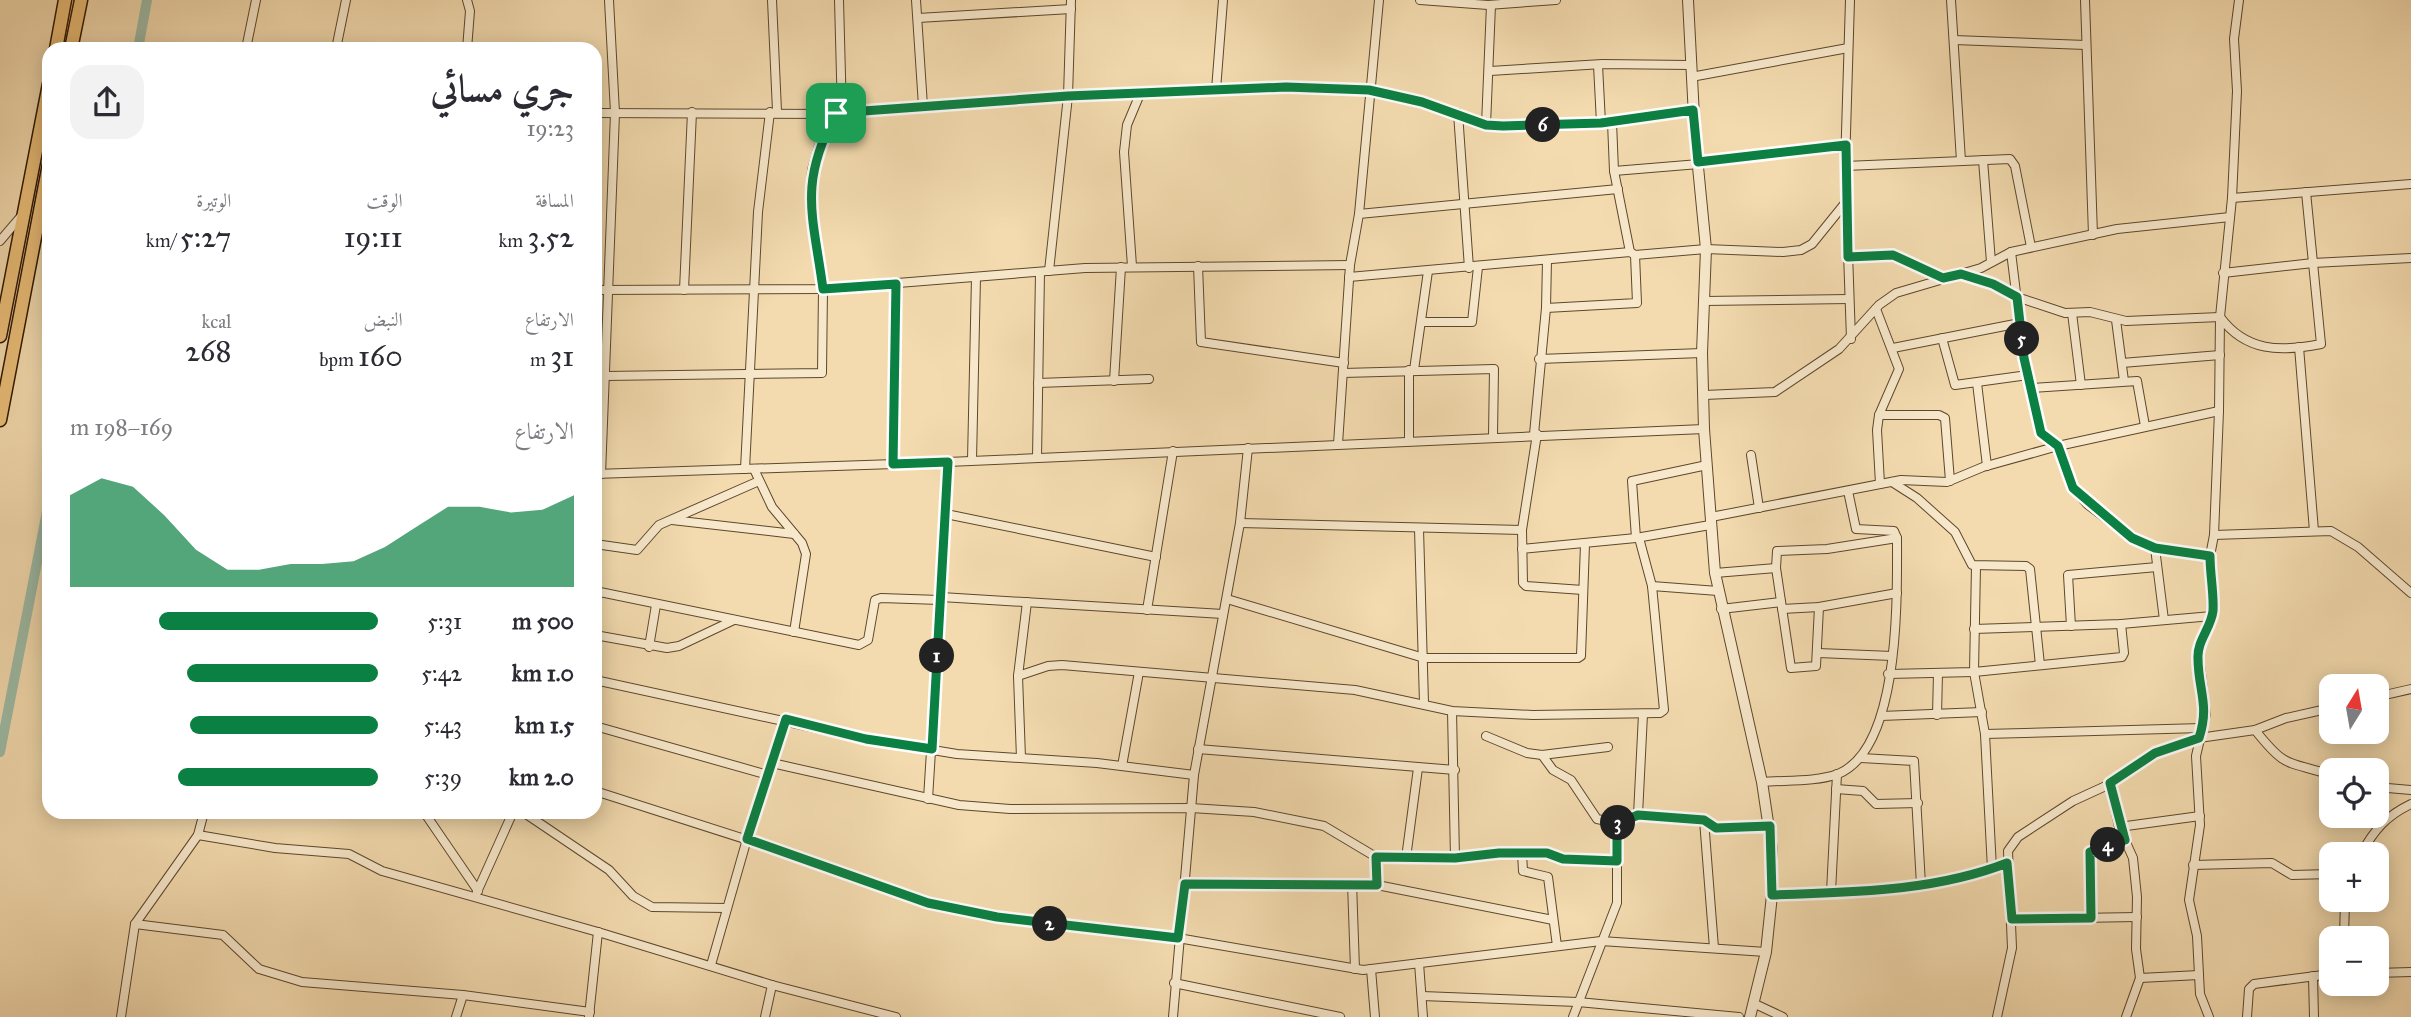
<!DOCTYPE html>
<html lang="ar">
<meta charset="utf-8">
<style>
:root{--surface:#fff;--page:#f2f2f3;--text:#2b2b33;--muted:#7c7c81;--accent:#0b8043}
body{margin:0;font-family:"IM FELL Great Primer",Amiri,serif;background:var(--page);color:var(--text);direction:rtl;height:100vh;display:flex;flex-direction:column;font-size:26px;white-space:nowrap}
*{box-sizing:border-box;margin:0}
p{font-size:23px;color:var(--muted)}
.icon{flex:none;width:38px;height:38px;fill:none;stroke:currentColor;stroke-width:2;stroke-linecap:round;stroke-linejoin:round}
.map{position:relative;flex:1;overflow:hidden;direction:ltr}
.drawer{position:absolute;left:42px;top:42px;width:560px;height:777px;display:flex;flex-direction:column;background:var(--surface);border-radius:21px;box-shadow:0 4px 18px #0003;direction:rtl}
.drawer>*{flex:none}
.needle{width:46px;rotate:11deg}
.controls{position:absolute;left:2319px;top:674px;display:grid;gap:14px}
.controls a{display:grid;place-items:center;width:70px;height:70px;border-radius:14px;background:var(--surface);box-shadow:0 4px 18px #0003;font-size:35px}
.pin{position:absolute;display:grid;place-items:center;width:60px;height:60px;color:#fff;margin:-30px;border-radius:14px;box-shadow:0 4px 10px #0006}
.km{position:absolute;width:35px;height:35px;margin:-18px;border-radius:50%;background:#222;color:#fff;font-size:19px;line-height:35px;text-align:center}
.round{display:grid;place-items:center;flex:none;width:74px;height:74px;border-radius:21px;background:var(--page)}
.summary{display:flex;align-items:center;justify-content:space-between;height:119px;padding:0 28px}
h1{font-size:38px;font-weight:600;line-height:52px}
.metrics{display:grid;grid-template-columns:repeat(3,1fr);gap:10px;height:119px;padding:7px 28px}
.metrics div{display:grid;align-content:center}
.metrics b{font-size:30px;font-weight:600}
.metrics small{font-size:19px;font-weight:400}
.metrics p{font-size:19px}
.chart{height:196px;padding:14px 28px}
.chart p{display:flex;justify-content:space-between}
.chart svg{width:100%;height:126px;margin-top:7px;fill:var(--accent);opacity:.7}
ul{padding:0 28px;list-style:none;font-size:23px}
li{display:grid;grid-template-columns:112px 84px 1fr;align-items:center;height:52px}
li i{height:18px;border-radius:9px;background:var(--accent)}
.map>svg:first-child{display:block}
.lines{fill:none;stroke-linecap:round;stroke-linejoin:round}
.canal{stroke:#9cbba7;stroke-width:10}
.minor-casing{stroke:#5e472c;stroke-width:10}
.tertiary-casing{stroke:#5e472c;stroke-width:12}
.trunk-casing{stroke:#2d1600;stroke-width:15}
.minor{stroke:#f7e8cb;stroke-width:8}
.tertiary{stroke:#f7e8cb;stroke-width:10}
.trunk{stroke:#eabe78;stroke-width:12}
.route-casing{stroke:#fff;stroke-width:14}
.route{stroke:#0b8043;stroke-width:9}
</style>
<div class="map">
<svg width="2411" height="1017" viewBox="0 0 2411 1017">
<rect width="100%" height="100%" fill="#f3dbaf"/>
<filter id="stains"><feTurbulence type="fractalNoise" baseFrequency=".00286" numOctaves="4"/><feColorMatrix values="0 0 0 0 .2 0 0 0 0 .09 0 0 0 0 .02 0 0 0 .5 -.17"/></filter>
<radialGradient id="worn" r=".72"><stop offset=".6" stop-color="#630" stop-opacity="0"/><stop offset="1" stop-color="#630" stop-opacity=".3"/></radialGradient>
<g class="lines">
<g class="canal">
<path d="M138,49l9,-49"/>
<path d="M0,752l49,-251"/>
</g>
<g class="minor-casing">
<g id="minor">
<path d="M467,0l3,11 -3,38"/>
<path d="M772,0l5,111"/>
<path d="M839,0l3,114"/>
<path d="M916,0l7,106"/>
<path d="M1420,0l68,5 68,-5"/>
<path d="M1850,0l-5,166 6,173"/>
<path d="M1951,0l10,161"/>
<path d="M2085,0l8,235"/>
<path d="M918,18l153,-9"/>
<path d="M1954,40l132,5"/>
<path d="M246,49l10,-49"/>
<path d="M336,49l10,-49"/>
<path d="M1598,65l3,58"/>
<path d="M1490,71l112,-7 88,1"/>
<path d="M1691,77l157,-29"/>
<path d="M1216,90l7,-90"/>
<path d="M595,113l247,1 226,-18 218,-9 83,3 53,12 64,23 17,1 109,-4 81,-12"/>
<path d="M1458,113l11,155"/>
<path d="M1612,122l2,49 16,81"/>
<path d="M1486,125l5,-120"/>
<path d="M1983,160l8,102"/>
<path d="M1698,161l148,-16"/>
<path d="M1845,166l165,-7 5,7 16,81"/>
<path d="M1614,171l85,-7"/>
<path d="M2232,198l179,-14"/>
<path d="M1359,214l259,-25"/>
<path d="M0,241l23,-27"/>
<path d="M2011,252l13,106 17,75 17,13 15,42 14,16 45,34 23,10 55,8"/>
<path d="M1848,257l45,-2 49,23"/>
<path d="M1132,266l-8,-114 3,-27 13,-31"/>
<path d="M1198,266l3,76 143,21"/>
<path d="M1049,271l19,-175 3,-96"/>
<path d="M2223,273l90,-10 98,-5"/>
<path d="M1964,275l29,9 24,13 48,16 25,-1 36,9 94,-4c26,35 60,35 101,27l-15,-152"/>
<path d="M1349,277l281,-25 5,3 71,-6 77,3 18,-2 11,-6 34,-42"/>
<path d="M595,290l228,-1 262,-21 265,-3"/>
<path d="M684,290l8,-178"/>
<path d="M1704,301l145,-2"/>
<path d="M1546,308l91,-5 -2,-48"/>
<path d="M1876,309l23,60 -20,46 -2,15 3,54"/>
<path d="M2072,313l9,72"/>
<path d="M2116,320l8,61"/>
<path d="M1421,322h51l6,-55"/>
<path d="M1942,338l13,47 73,-10"/>
<path d="M2299,347l15,184"/>
<path d="M1893,348l127,-25"/>
<path d="M1539,359l163,-6"/>
<path d="M2122,363l98,-8"/>
<path d="M1409,370v70"/>
<path d="M1414,370l14,-99"/>
<path d="M1343,373l151,-4 -1,67"/>
<path d="M605,376l217,-3 1,-84 -13,-84 2,-35 7,-24 17,-33"/>
<path d="M1114,381l7,-114"/>
<path d="M1038,383l111,-4"/>
<path d="M1977,383l10,83"/>
<path d="M2031,388l106,-7 8,45"/>
<path d="M1704,395l71,-3 64,-43 40,-44 17,-12 85,-25 30,-16 106,-23 113,-12"/>
<path d="M1879,415h60l6,3 5,63"/>
<path d="M1534,434l12,-126 1,-48"/>
<path d="M1537,434l-15,96 1,53 3,3 57,4"/>
<path d="M1338,444l12,-179 9,-51 20,-214"/>
<path d="M1751,455l8,53"/>
<path d="M1037,458l3,-186"/>
<path d="M972,460l4,-183"/>
<path d="M893,464l3,-180"/>
<path d="M745,469l13,-257 12,-100"/>
<path d="M754,469l18,38 30,36 4,11 -12,78"/>
<path d="M595,474l329,-11 780,-34"/>
<path d="M601,474l14,-361 -6,-113"/>
<path d="M1892,482l25,16 38,34 17,33 54,1 4,3 10,96"/>
<path d="M946,514l210,43"/>
<path d="M1711,517l190,-37 46,2 36,-15 75,-21 161,-35"/>
<path d="M672,520l122,14"/>
<path d="M1240,523l282,7"/>
<path d="M1419,529l5,174"/>
<path d="M2214,535l117,-4 27,16 53,46"/>
<path d="M1636,538l-4,-57 75,-16"/>
<path d="M595,544l42,6 22,-25 100,-44"/>
<path d="M2155,548l9,72"/>
<path d="M1522,549l114,-11 74,-13"/>
<path d="M1976,566l-2,106 11,62 7,135"/>
<path d="M1715,573l61,-5"/>
<path d="M1652,586l66,5"/>
<path d="M595,591l264,54 9,-5 7,-40 6,-2 59,2"/>
<path d="M941,597l282,17"/>
<path d="M1227,599l197,59h154l3,-2 4,-112"/>
<path d="M1819,607l-3,59 -25,2 -15,-100 1,-17 50,-2 70,-11"/>
<path d="M1721,609l60,-7"/>
<path d="M1782,609l37,-2 78,-14"/>
<path d="M1147,610l26,-159"/>
<path d="M2071,626l-3,-51 89,-8"/>
<path d="M1974,629l147,-5 91,-8"/>
<path d="M595,635l72,13 12,-2 55,-26"/>
<path d="M649,647l7,-42"/>
<path d="M1818,653l74,3"/>
<path d="M1888,674l86,-2 148,-15 2,-4 -3,-29"/>
<path d="M1018,676l30,-10 14,-1 293,25 97,21 81,4 127,-2 4,-3 -12,-124 -13,-48"/>
<path d="M595,680l271,59 91,15 140,9 97,12"/>
<path d="M2376,697l35,-8"/>
<path d="M1452,711l3,147"/>
<path d="M1937,715l1,-42"/>
<path d="M1881,716l101,-4"/>
<path d="M595,726l173,49"/>
<path d="M2255,730c32,40 31,30 76,45"/>
<path d="M1985,734l217,-6"/>
<path d="M1486,736l41,17 15,2 66,-8"/>
<path d="M1198,749l257,21"/>
<path d="M1542,755l11,15 18,10 26,39 20,4"/>
<path d="M1021,758l-3,-82 9,-74"/>
<path d="M1861,758l53,3 7,124"/>
<path d="M772,763l187,42 51,4 181,-1 63,4 70,14 52,31 79,1 44,-5h48l16,6 54,2"/>
<path d="M1122,766l17,-94"/>
<path d="M1762,782c24,-2 54,0 76,-8 63,-26 59,-178 59,-236l-3,-7 -38,-2 -8,-38"/>
<path d="M2110,784l9,43 14,31 4,39 -1,52 4,29 -14,39"/>
<path d="M2376,787l35,3"/>
<path d="M1836,789l27,2 13,13 42,-1"/>
<path d="M595,791l181,58 152,54 69,14 181,21 185,32 238,-29 165,11"/>
<path d="M928,799l21,-337"/>
<path d="M424,812l54,79"/>
<path d="M523,812l86,58 24,26 19,11 75,1"/>
<path d="M1638,815l66,5 12,8 54,-2"/>
<path d="M1704,820l10,128"/>
<path d="M2119,827l81,-11"/>
<path d="M198,835l77,13 74,6 33,17 216,61 174,53 124,32"/>
<path d="M1522,853l1,18 25,6 9,69"/>
<path d="M2361,854c13,-24 25,-38 50,-50"/>
<path d="M1406,858l12,-90"/>
<path d="M2193,865l79,-2 20,12 39,-1"/>
<path d="M1352,883l3,86"/>
<path d="M1185,884l192,1 -1,-28"/>
<path d="M1377,885l176,35"/>
<path d="M477,892l36,-80"/>
<path d="M1831,892l6,-118"/>
<path d="M1772,895c78,-3 162,-2 235,-32"/>
<path d="M2091,918l-1,-66 35,-12"/>
<path d="M2012,919l125,-2"/>
<path d="M135,924l88,11 36,34 43,13 161,13 127,17"/>
<path d="M2344,938l1,-38"/>
<path d="M1419,963l4,54"/>
<path d="M711,965l36,-126 39,-120"/>
<path d="M1371,969l4,48"/>
<path d="M2376,973l35,-1"/>
<path d="M2313,976l1,41"/>
<path d="M2140,978l59,-3"/>
<path d="M1174,983l166,34"/>
<path d="M1422,996l156,6 161,15"/>
<path d="M1753,1003l30,14"/>
<path d="M589,1016l9,-84"/>
<path d="M121,1017l14,-93 63,-89 6,-23"/>
<path d="M456,1017l7,-22"/>
<path d="M765,1017l7,-32"/>
<path d="M1173,1017l21,-242 46,-252 8,-75"/>
<path d="M1573,1017l44,-114v-80l21,-8 5,-101"/>
<path d="M1997,1017l15,-69 -4,-97 10,-14 55,-36 37,-17 31,-23 28,-14 30,-9 56,-8 31,-12 45,-10"/>
<path d="M2209,1017l-9,-23 -3,-58 -8,-36 11,-75 -4,-69 10,-42 -8,-65 14,-37 -2,-56 4,-21 5,-124 1,-94 12,-119 5,-107 -3,-52 5,-39"/>
<path d="M2247,1017l2,-28 5,-5 77,-10"/>
</g>
</g>
<g class="tertiary-casing">
<path id="tertiary" d="M1688,0l7,136 11,113 -4,104 2,76 11,144 47,209 10,67v46l-6,57 -16,65"/>
</g>
<g class="trunk-casing">
<g id="trunk">
<path d="M56,49l9,-49"/>
<path d="M71,49l10,-49"/>
<path d="M0,336l49,-252"/>
<path d="M0,420l49,-256"/>
</g>
</g>
<use href="#minor" class="minor"/>
<use href="#tertiary" class="tertiary"/>
<use href="#trunk" class="trunk"/>
</g>
<g class="lines">
<g class="route-casing">
<path id="route" d="M1286,87l83,3 53,12 64,23 17,1 98,-3 92,-13 5,52 148,-17 2,112 45,-2 50,23 18,-4 32,10 24,13 7,61 17,75 17,13 15,42 59,50 23,10 55,8c0,18 4,37 3,55 -2,17 -16,30 -15,47 0,32 12,47 1,80l-44,15 -45,30 15,57 -35,12 1,66 -79,1 -5,-56c-74,29 -157,29 -235,32l-2,-69 -54,2 -12,-8 -66,-5 -21,9v37l-54,-2 -16,-6h-48l-44,5 -79,-1 1,28 -192,-1 -7,54 -181,-21 -69,-14 -181,-64 39,-120 80,20 66,10 16,-287 -55,2 3,-180 -73,5c-10,-75 -25,-104 13,-176l232,-17z"/>
</g>
<use href="#route" class="route"/>
</g>
<rect width="100%" height="100%" filter="url(#stains)"/>
<rect width="100%" height="100%" fill="url(#worn)"/>
</svg>
<div class="controls">
<a><svg class="needle" viewBox="-14 -14 28 28"><path d="M0-13l5 13h-10z" fill="#e53935"/><path d="M0 13l5-13h-10z" fill="#7c7c81"/></svg></a>
<a><svg class="icon" aria-label="locate" viewBox="0 0 24 24"><circle cx="12" cy="12" r="6"/><path d="M12 2v4M12 18v4M2 12h4M18 12h4"/></svg></a>
<a>+</a>
<a>−</a>
</div>
<div class="pin" style="left:836px;top:113px;background:#1e9e55"><svg class="icon" aria-label="arrive" viewBox="0 0 24 24"><path d="M6 21V4h12l-3 4 3 4H6"/></svg></div>
<b class="km" style="left:937px;top:656px">1</b>
<b class="km" style="left:1050px;top:924px">2</b>
<b class="km" style="left:1618px;top:823px">3</b>
<b class="km" style="left:2108px;top:845px">4</b>
<b class="km" style="left:2022px;top:339px">5</b>
<b class="km" style="left:1543px;top:125px">6</b>
<section class="drawer">
<div class="summary"><div><h1>جري مسائي</h1><p>19:23</p></div><a class="round"><svg class="icon" aria-label="share" viewBox="0 0 24 24"><path d="M12 15V3M7 8l5-5 5 5M5 13v7h14v-7"/></svg></a></div>
<div class="metrics">
<div><p>المسافة</p><b>3.52<small> km</small></b></div>
<div><p>الوقت</p><b>19:11</b></div>
<div><p>الوتيرة</p><b>5:27<small> /km</small></b></div>
</div>
<div class="metrics">
<div><p>الارتفاع</p><b>31<small> m</small></b></div>
<div><p>النبض</p><b>160<small> bpm</small></b></div>
<div><p>kcal</p><b>268</b></div>
</div>
<div class="chart"><p><span>الارتفاع</span>169–198 m</p>
<svg viewBox="0 0 160 44" preserveAspectRatio="none"><path d="M0 44V12L10 6L20 9L30 19L40 31L50 38L60 38L70 36L80 36L90 35L100 30L110 23L120 16L130 16L140 18L150 17L160 12V44z"/></svg>
</div>
<ul>
<li><b>500 m</b>5:31<i style="width:71%"></i></li>
<li><b>1.0 km</b>5:42<i style="width:62%"></i></li>
<li><b>1.5 km</b>5:43<i style="width:61%"></i></li>
<li><b>2.0 km</b>5:39<i style="width:65%"></i></li>
</ul>
</section>
</div>
